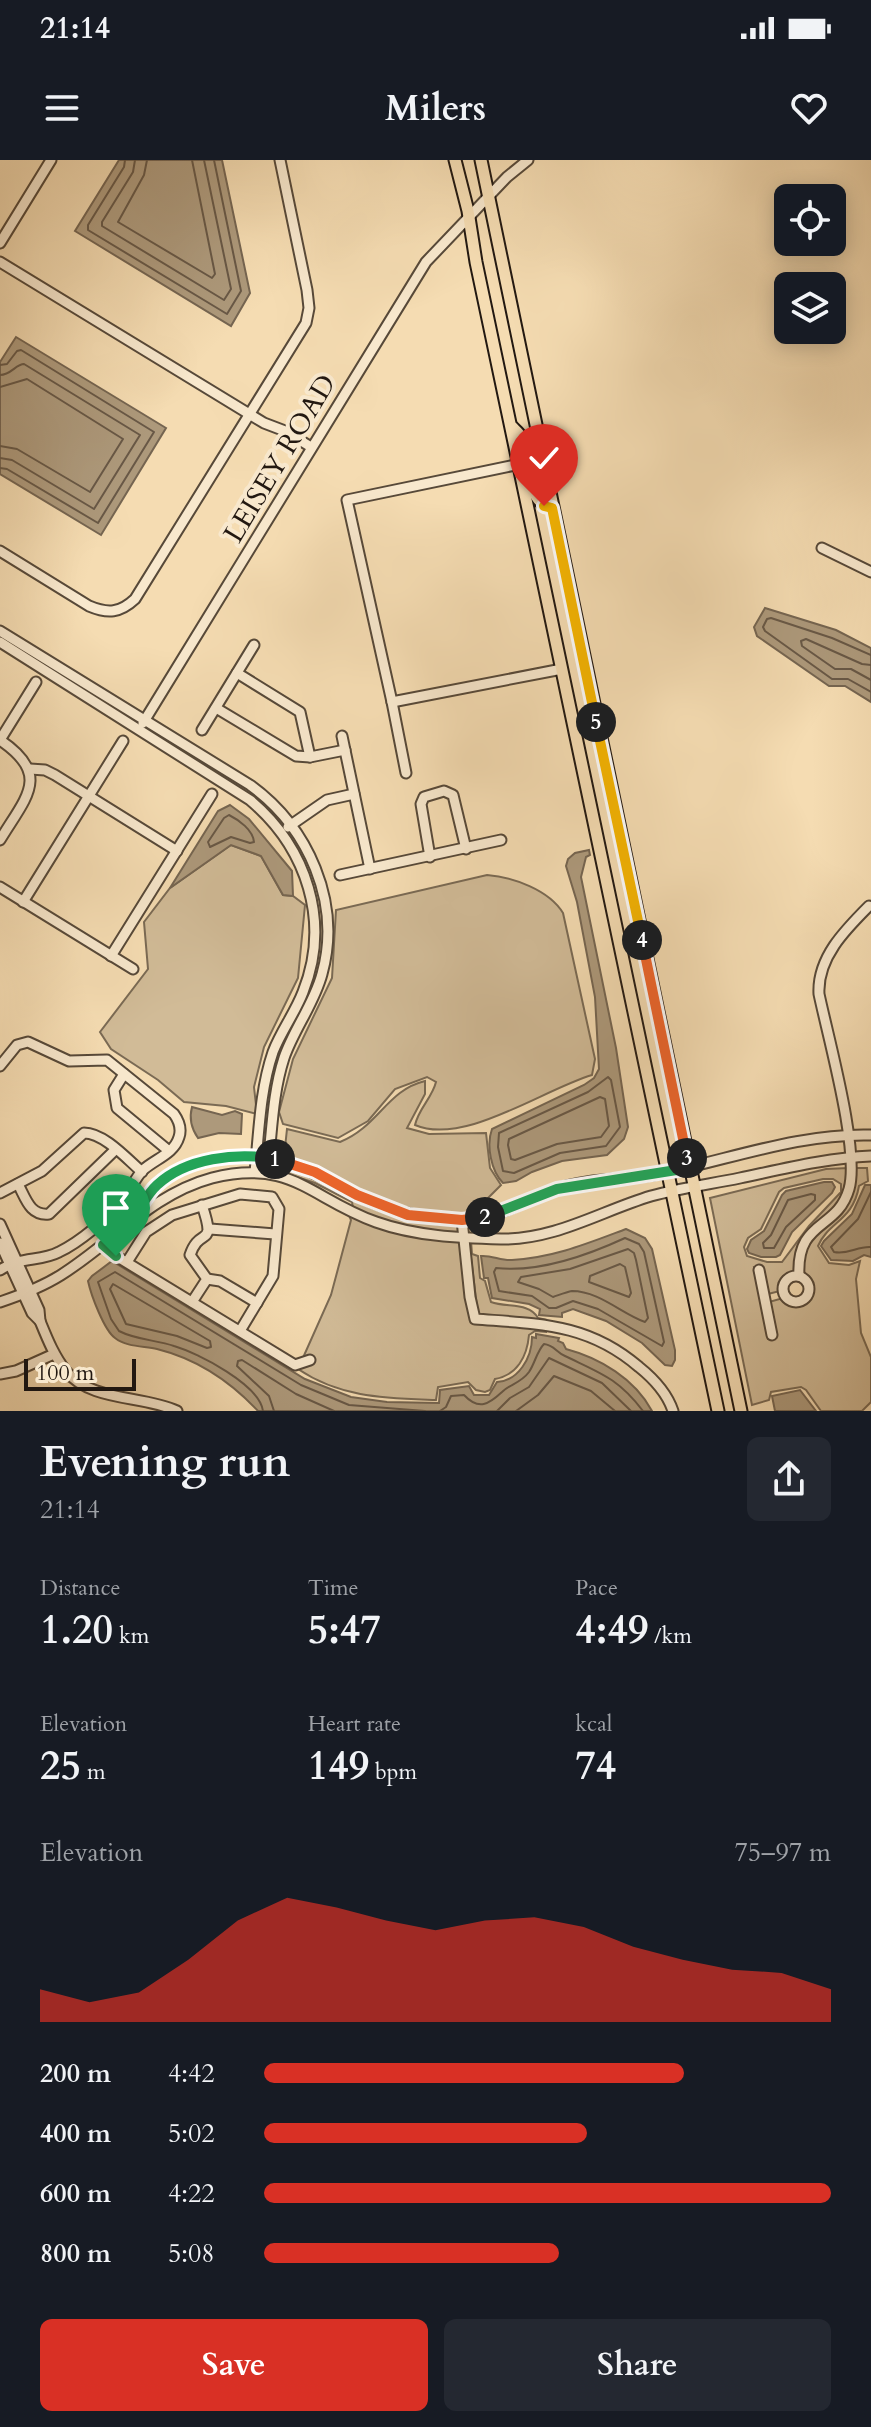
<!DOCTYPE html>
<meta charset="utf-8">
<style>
:root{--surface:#171b24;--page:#242831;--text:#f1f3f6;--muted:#9ea1a6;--accent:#d93025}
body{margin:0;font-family:Cardo,serif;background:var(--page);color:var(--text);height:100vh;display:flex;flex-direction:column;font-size:30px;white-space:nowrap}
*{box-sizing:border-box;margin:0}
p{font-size:26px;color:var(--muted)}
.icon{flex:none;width:44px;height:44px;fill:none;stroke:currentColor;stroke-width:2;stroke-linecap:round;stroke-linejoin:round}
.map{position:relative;height:1251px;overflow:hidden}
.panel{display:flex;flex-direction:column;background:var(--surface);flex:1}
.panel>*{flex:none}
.controls{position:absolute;left:774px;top:24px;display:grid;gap:16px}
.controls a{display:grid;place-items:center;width:72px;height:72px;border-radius:12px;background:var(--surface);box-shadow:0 4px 20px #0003;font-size:40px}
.scale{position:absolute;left:24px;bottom:20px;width:112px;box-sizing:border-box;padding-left:8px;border:4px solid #221811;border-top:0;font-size:22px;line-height:28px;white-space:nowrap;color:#221811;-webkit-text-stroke:6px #f8e8cd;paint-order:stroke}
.pin{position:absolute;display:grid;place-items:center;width:68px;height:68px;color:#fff;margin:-82px -34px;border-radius:50% 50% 50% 0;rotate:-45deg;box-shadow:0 0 8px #0007}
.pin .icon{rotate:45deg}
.km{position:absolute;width:40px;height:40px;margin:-20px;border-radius:50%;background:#222;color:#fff;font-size:22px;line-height:40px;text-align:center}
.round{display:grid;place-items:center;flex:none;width:84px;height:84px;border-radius:12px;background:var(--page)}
.headline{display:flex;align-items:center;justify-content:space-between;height:136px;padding:0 40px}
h1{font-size:44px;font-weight:600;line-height:60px}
.figures{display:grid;grid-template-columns:repeat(3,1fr);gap:12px;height:136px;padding:8px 40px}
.figures div{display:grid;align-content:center}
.figures b{font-size:40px;font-weight:600}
.figures small{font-size:22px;font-weight:400}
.figures p{font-size:22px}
.chart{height:224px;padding:16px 40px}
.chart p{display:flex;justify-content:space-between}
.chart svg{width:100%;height:144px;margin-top:8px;fill:var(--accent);opacity:.7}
.primary-button{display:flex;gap:16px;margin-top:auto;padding:16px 40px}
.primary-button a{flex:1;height:92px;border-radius:12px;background:var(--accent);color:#fff;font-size:32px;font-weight:600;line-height:92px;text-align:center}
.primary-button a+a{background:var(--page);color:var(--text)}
ul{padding:0 40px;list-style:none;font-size:26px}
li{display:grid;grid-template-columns:128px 96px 1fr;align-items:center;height:60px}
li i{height:20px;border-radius:10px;background:var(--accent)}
.status{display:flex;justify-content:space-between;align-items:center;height:56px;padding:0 40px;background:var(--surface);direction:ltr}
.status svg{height:22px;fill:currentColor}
header{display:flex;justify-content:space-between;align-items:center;height:104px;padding:0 40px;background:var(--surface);font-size:36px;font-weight:600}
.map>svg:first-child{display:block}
.green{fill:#d1bb97;stroke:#7a6a54;stroke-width:2;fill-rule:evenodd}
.water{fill:#ad997b;stroke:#756551;stroke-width:2}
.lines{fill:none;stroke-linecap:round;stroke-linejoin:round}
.shore{stroke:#685846;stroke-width:2}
.minor-casing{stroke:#574939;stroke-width:13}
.major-casing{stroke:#221811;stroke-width:15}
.minor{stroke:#f8e8cd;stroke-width:9}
.major{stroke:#f5dcb2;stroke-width:11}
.split-1-casing{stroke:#fff;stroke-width:16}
.split-2-casing{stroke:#fff;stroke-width:16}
.split-3-casing{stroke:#fff;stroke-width:16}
.split-4-casing{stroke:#fff;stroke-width:16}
.split-5-casing{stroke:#fff;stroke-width:16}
.split-6-casing{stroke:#fff;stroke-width:16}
.split-1{stroke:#22a559;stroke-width:10}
.split-2{stroke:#f0652b;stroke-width:10}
.split-3{stroke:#22a559;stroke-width:10}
.split-4{stroke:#f0652b;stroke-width:10}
.split-5{stroke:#f5b400;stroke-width:10}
.split-6{stroke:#f5b400;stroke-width:10}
.labels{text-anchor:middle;stroke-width:8;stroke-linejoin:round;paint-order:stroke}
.street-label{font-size:28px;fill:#221811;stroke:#f8e8cd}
</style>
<div class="status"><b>21:14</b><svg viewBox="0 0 49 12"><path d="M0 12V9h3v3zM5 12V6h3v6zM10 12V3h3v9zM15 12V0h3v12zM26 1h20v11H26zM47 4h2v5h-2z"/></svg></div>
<header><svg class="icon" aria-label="menu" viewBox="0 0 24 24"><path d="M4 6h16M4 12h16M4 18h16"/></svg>Milers<svg class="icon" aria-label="heart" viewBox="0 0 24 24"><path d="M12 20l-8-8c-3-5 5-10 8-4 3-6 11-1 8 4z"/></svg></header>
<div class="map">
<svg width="871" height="1251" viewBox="0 0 871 1251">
<rect width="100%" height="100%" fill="#f5dcb2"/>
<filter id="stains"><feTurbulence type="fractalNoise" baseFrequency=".0025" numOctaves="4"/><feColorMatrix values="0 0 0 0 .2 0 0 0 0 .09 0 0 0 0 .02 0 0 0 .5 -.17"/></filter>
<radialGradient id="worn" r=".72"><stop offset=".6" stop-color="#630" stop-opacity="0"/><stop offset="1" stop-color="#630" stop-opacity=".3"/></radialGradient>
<g class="green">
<path d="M231,685l30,11 22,39 10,1 12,9 -7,73 -34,69 -10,40 3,27 -31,-8 -42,-4 -26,-22 -47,-31 -11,-17 48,-63 -4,-47 26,-34z"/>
<path d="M487,715c26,2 62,15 76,38l32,146 -3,16c-50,15 -128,71 -177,50 4,-17 17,-27 21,-43l-9,-5 -32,12 -27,32 -30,17 -55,-14 -4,-12 14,-53 39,-81 4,-68z"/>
<path d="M425,921v13l-18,34 22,6 57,-1 4,35 11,17 -30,30c-39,3 -80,-6 -114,-24 -25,-12 -46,-27 -73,-34l3,-28 53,13c38,-15 47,-52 85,-61z"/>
<path d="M283,1005l95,44 29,10 51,4 1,10c-40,-4 -69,-7 -106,-25l-1,-6 -37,-19 -33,-11z"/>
<path d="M848,1008c-2,11 -3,22 -8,31 -19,32 -48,27 -45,73l-11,5 -4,14 -12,3 -6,-28 -8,1 14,72 8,-1 -7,-36 14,-4c9,9 18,8 27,1 5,-10 3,-19 -7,-25 -2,-42 29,-45 46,-74 6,-10 6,-21 7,-32h11l1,13 -9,5c-6,35 -31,36 -41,60l11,17 20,2 11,-4 -4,18 5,54 10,24v45l-9,9h-41l-15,-21 -5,-3 -30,5 -2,8 -17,5 -42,-207 116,-29zM823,1019h10l8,5v8l-32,34 -27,36h-15l-20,-6 -3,-9 4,-9 13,-9 18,-37 5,-4z"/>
<path d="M348,1053c41,21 68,24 112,28l6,56 6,23 74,8v4l-11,-1 -6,4c-2,22 -12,40 -34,44l-5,11 -5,2 -9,-2 -8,-8 -30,5 -2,13c-50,-2 -95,-2 -138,-31l33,-74 20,-75z"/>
<path d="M469,1081h2l1,13 6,2 2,22 5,3 6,21c16,6 38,0 47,16l9,2 -69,-5z"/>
</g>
<g class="water">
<path d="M119,0h103l28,133 -19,33 -156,-95z"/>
<path d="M16,177l150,91 -65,107 -101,-61v-112z"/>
<path d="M765,448l71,22 35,18v54l-26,-16h-16l-72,-50 -3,-9z"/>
<path d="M230,645l19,14 43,52 1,25 -10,-1 -22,-39 -30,-11 -61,43 48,-77z"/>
<path d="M589,690l1,5 -4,2 -5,20 35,171 12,79 -4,12 -17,16 -45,6 -30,11 -16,9 -13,2c-12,-12 -17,-38 -11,-54l92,-44 10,-7 5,-9 -4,-72 -18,-95 -11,-36 2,-7 7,-6z"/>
<path d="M192,947l30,8 13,-4 7,3 -1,20 -22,-1 -21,5c-7,-10 -9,-20 -6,-31z"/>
<path d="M824,1022h8l3,5 -3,6 -40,39 -12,23 -4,2h-15l-12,-4 -2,-4 4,-9 13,-9 18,-36 4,-4z"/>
<path d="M865,1025h6v72l-7,-2 -11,6 -22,-1 -10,-14 3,-5 28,-27z"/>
<path d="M626,1069l19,9 7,11 23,101v10l-3,6 -7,-1 -23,-22 -36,-22 -33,-12 -11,4v4l-23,-2 1,-6 -11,-5 -37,-6 -4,-20h-4l-3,-22c11,-1 20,5 31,4 43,-3 74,-16 114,-31z"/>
<path d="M112,1101l193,118 46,18 36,5 52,1 1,-13 29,-4 5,9h15l8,-13c21,-1 35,-24 35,-45l4,1v-4l23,4 -1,3 5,2 3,6c34,9 69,30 86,62h-394c-28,-30 -61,-52 -101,-62 -13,-3 -31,-2 -42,-11 -11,-8 -24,-43 -27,-57l4,-5z"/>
<path d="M800,1230l16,21h-41l-3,-15z"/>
</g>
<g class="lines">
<g class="shore">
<path d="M125,0l-1,7 -36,58v5l139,84 14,-23 -27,-131"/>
<path d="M135,0l-2,12 -31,50v4l122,74 7,-11 -27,-129"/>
<path d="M147,0l-3,15 -26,47 94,56 3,-4 -23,-114"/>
<path d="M0,205l7,-1 10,-13 4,-1 133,82 -56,91 -91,-54 -7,-1"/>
<path d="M0,215c11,0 16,-11 24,-11l116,71 -46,74 -82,-49 -12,-2"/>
<path d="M0,227l27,-8 96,60 -33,53 -73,-43 -17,-3"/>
<path d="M871,495l-39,-17 -61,-20 -4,1 -4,8 2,4 67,48h16l23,13"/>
<path d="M871,505l-9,-1 -56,-25 -5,2 1,5 33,23h16l20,11"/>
<path d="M229,655c10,5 24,15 25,27l-4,1 -19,-6 -21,10 -2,-5 16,-24z"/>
<path d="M608,917l3,3 9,47 -14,19 -46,7 -46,20 -11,-2 -5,-24 1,-14 89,-41z"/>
<path d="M600,937l5,2 4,27 -8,11 -44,7 -42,16 -4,-1 -3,-14 1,-6z"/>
<path d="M871,1032l-13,27 -27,28 3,5c15,3 23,-6 37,-5"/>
<path d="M811,1034l4,1v5l-29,27 -12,21h-10l-1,-5 8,-8 17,-35z"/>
<path d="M625,1078l14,6 5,8 20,90 -2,4 -64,-37 -25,-8 -17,7h-7l-17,-12 -33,-5 -5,-19 2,-4c43,5 90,-12 129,-30z"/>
<path d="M628,1089l6,4 2,7 12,58 -3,4c-23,-8 -46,-31 -73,-31 -6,1 -13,4 -19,6l-14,-8 -21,-7 3,-5 49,-8z"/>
<path d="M620,1104l5,3 6,26 -2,4 -40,-15 1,-6z"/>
<path d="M113,1124l97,57 1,6 -4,1 -30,-12 -51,-12 -16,-35z"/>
<path d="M263,1251c-3,-26 -65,-58 -89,-65 -17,-6 -38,-6 -55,-15l-8,-12 -13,-37 17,-10 186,113 48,20 76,6"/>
<path d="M274,1251l-5,-15 -32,-30 1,-5 4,-1 54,34 38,17"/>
<path d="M440,1251l6,-4 5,-11 13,-1c15,16 25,9 38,-3 8,-8 19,-9 27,-20 6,-9 8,-21 15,-28 10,1 12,8 21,12 35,17 53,22 78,55"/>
<path d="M497,1251l13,-13 19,-11 20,-29 53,25 29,28"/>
<path d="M516,1251l22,-16 16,-19 37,15 24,20"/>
</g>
<g class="minor-casing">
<g id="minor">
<path d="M0,83l51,-83"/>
<path d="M0,102l264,161 21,8 26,16"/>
<path d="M520,304l-173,36 45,202 170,-33"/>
<path d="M822,388l49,24"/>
<path d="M0,391l89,55c19,8 31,7 46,-7l171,-276 3,-15 -2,-18 -27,-130"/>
<path d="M0,471l250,154c58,42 92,117 72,189 -8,30 -28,55 -38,84 -12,37 -12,77 -17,115"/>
<path d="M0,482l250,158c57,48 81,122 53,192 -8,21 -22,39 -30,60 -13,38 -14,80 -18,120"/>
<path d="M237,513l63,39 10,45"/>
<path d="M392,542l14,71"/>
<path d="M216,548l80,48 14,1 35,-7"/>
<path d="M143,563l283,-461 81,-85 21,-17"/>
<path d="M202,570l52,-85"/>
<path d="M342,576l28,133"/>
<path d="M0,580c52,35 26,57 0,100"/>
<path d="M0,580l36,-58"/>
<path d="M30,609l15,1 10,5 122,76"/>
<path d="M288,667l39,-27 27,-6"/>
<path d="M430,697l-9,-53 3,-7 20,-6 9,4 13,54"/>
<path d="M340,715l161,-35"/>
<path d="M0,727l133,82"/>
<path d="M23,742l100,-161"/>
<path d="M111,796l101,-162"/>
<path d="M0,906l17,-21 11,-3 41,19 38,-1 67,54c5,7 8,14 5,23 -5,17 -24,22 -36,33 -9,9 -13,22 -21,31 -15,18 -42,41 -63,51 -19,10 -38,4 -59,18"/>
<path d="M124,914l-10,16 3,18 52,43"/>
<path d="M18,1024c8,15 12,32 31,30l66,-64"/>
<path d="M0,1033l42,-22 42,-38c20,0 43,26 58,39"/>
<path d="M135,1054c7,-9 13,-21 22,-29 26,-23 69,-32 103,-28 38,3 66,24 100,40 33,15 68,23 105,23 33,-1 61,-21 91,-31 32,-11 68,-9 102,-15 71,-14 140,-41 213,-39"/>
<path d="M462,1060l8,77 5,22c64,5 113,4 164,48 15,12 28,26 34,44"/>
<path d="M0,1064l39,86 1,11 -8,-8 -32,-70"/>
<path d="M210,1069l65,5"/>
<path d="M103,1085l13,11 179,109 15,-5"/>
<path d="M127,1102l19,-30 26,-17 68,-21 32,3 7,12 -6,67 -33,55"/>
<path d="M759,1110l13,65"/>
<path d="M799,1116c-3,-57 38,-45 50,-87 11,-38 -21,-152 -30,-195 -2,-36 26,-64 50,-88"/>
<circle cx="796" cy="1129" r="13"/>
<path d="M207,1119l13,2 37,22"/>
<path d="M0,1142c21,-7 42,-15 61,-27 51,-32 91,-81 151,-97 80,-20 99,21 164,44 39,14 83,16 125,17 54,1 100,-28 150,-43 29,-8 60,-12 89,-18 43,-9 87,-20 131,-22"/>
<path d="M192,1142l15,-23 -17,-24c10,-30 27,-5 12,-50"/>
<path d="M40,1161c7,17 14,35 26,50 25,31 77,24 111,40"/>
<path d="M0,1214l16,-3 38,-17"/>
</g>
</g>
<g class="major-casing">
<g id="major">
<path d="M455,0l13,51 8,51 242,1149"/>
<path d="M481,0l260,1251"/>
<path d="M512,267c3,3 7,6 9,10 13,21 1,63 31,71"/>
</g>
</g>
<use href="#minor" class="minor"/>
<use href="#major" class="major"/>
</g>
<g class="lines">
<g class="split-1-casing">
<path id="split-1" d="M116,1096l-13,-11c9,-8 20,-16 28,-25 10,-11 15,-25 26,-35 29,-27 80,-33 118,-26"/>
</g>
<g class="split-2-casing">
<path id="split-2" d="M275,999l40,13 42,23 51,20 54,5 23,-3"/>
</g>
<g class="split-3-casing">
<path id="split-3" d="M485,1057l72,-28 132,-21 -2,-10"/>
</g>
<g class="split-4-casing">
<path id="split-4" d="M642,780l45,218"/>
</g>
<g class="split-5-casing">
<path id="split-5" d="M596,562l46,218"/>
</g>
<g class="split-6-casing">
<path id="split-6" d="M544,346l8,2 44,214"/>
</g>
<use href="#split-1" class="split-1"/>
<use href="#split-2" class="split-2"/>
<use href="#split-3" class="split-3"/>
<use href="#split-4" class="split-4"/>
<use href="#split-5" class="split-5"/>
<use href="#split-6" class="split-6"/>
</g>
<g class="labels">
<g class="street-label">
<text transform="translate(279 298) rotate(-59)" y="10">LEISEY ROAD</text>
</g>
</g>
<rect width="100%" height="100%" filter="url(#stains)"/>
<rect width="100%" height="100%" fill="url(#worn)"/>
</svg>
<div class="controls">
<a><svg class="icon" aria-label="locate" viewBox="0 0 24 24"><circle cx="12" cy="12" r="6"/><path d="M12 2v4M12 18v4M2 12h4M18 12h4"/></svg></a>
<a><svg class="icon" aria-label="layers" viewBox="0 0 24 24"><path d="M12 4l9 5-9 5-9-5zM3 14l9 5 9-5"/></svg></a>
</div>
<div class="scale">100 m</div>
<div class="pin" style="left:116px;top:1096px;background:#1e9e55"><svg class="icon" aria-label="arrive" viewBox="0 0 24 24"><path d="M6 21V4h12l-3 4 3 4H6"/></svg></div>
<div class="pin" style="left:544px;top:346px;background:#d93025"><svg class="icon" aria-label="check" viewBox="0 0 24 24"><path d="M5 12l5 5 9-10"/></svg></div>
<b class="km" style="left:275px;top:999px">1</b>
<b class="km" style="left:485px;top:1057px">2</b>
<b class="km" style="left:687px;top:998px">3</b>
<b class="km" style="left:642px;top:780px">4</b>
<b class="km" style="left:596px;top:562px">5</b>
</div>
<section class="panel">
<div class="headline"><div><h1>Evening run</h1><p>21:14</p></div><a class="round"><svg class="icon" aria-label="share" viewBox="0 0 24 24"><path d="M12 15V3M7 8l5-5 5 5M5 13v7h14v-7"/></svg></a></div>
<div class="figures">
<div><p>Distance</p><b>1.20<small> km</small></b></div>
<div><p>Time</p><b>5:47</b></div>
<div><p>Pace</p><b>4:49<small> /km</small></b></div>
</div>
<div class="figures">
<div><p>Elevation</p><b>25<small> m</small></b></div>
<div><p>Heart rate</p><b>149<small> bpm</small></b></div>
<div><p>kcal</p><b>74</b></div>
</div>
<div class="chart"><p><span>Elevation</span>75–97 m</p>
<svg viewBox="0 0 160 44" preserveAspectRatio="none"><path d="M0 44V34L10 38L20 35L30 25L40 13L50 6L60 9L70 13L80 16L90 13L100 12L110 15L120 21L130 25L140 28L150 29L160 34V44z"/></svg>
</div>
<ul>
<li><b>200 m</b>4:42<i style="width:74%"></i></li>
<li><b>400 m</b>5:02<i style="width:57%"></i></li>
<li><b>600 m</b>4:22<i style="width:100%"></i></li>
<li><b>800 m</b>5:08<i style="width:52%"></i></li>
</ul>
<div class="primary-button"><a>Save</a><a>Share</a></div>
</section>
